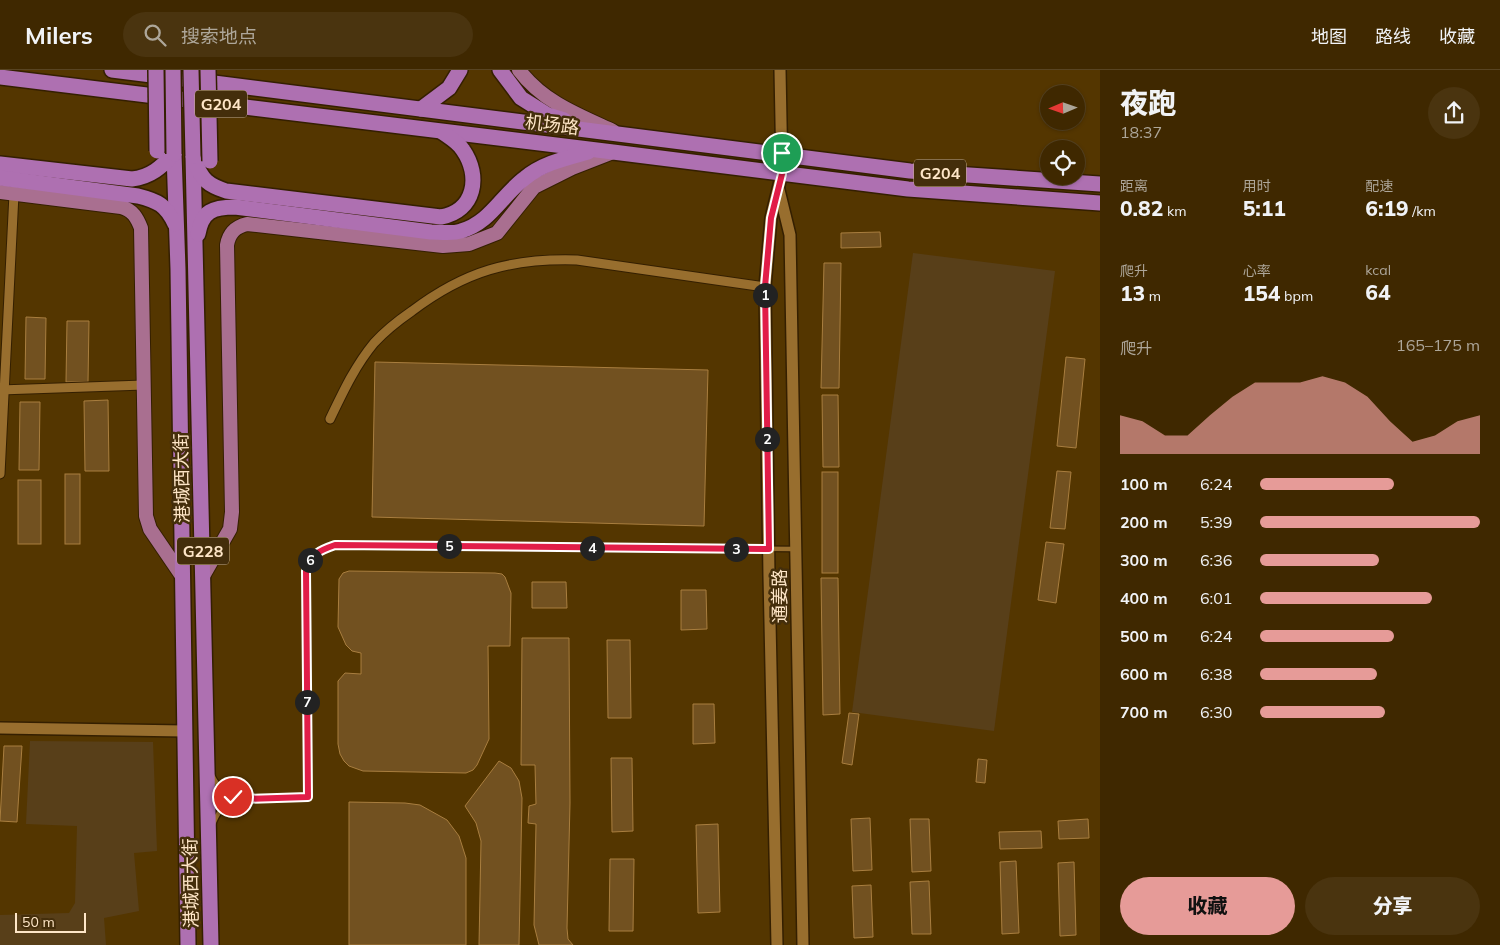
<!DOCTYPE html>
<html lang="zh">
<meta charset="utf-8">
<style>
:root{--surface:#3f2800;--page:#4a340f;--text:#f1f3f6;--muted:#ada699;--line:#584422;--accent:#e69b98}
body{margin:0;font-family:Mulish,"Noto Sans SC",sans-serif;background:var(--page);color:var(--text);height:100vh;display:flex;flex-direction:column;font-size:19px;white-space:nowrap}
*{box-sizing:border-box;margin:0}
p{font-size:16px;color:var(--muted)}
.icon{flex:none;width:28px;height:28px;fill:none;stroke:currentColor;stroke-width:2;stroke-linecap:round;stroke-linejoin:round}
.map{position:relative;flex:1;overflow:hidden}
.drawer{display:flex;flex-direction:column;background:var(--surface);width:400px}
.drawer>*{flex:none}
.needle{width:32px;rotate:268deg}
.buttons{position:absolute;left:1040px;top:15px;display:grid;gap:10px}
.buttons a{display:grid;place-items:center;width:45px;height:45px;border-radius:50%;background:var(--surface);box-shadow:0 1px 4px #0004,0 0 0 1px var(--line);font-size:25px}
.scale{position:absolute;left:15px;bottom:12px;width:71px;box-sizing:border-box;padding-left:5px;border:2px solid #fee6c7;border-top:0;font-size:14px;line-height:18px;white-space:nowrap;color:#fee6c7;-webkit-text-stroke:4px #442e0b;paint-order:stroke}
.pin{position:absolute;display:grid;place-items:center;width:42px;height:42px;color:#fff;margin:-21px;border:2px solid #fff;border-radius:50%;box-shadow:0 1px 5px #0007}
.km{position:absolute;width:25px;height:25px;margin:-12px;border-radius:50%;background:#222;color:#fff;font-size:14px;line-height:25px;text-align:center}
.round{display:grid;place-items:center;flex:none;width:52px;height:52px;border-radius:26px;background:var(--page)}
.summary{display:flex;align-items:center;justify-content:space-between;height:85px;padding:0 20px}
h1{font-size:28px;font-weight:800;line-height:38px}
.metrics{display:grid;grid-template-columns:repeat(3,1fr);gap:8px;height:85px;padding:5px 20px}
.metrics div{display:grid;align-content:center}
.metrics b{font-size:21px;font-weight:800}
.metrics small{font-size:14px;font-weight:400}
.metrics p{font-size:14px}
.chart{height:140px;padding:10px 20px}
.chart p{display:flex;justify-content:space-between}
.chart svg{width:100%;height:90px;margin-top:5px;fill:var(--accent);opacity:.7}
.cta{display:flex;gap:10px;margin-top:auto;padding:10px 20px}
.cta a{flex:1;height:58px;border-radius:30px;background:var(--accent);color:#111;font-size:20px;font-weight:800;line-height:58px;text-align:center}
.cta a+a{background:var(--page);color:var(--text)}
ul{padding:0 20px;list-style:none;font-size:16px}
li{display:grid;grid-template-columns:80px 60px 1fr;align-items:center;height:38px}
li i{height:12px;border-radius:6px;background:var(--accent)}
header{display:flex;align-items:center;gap:30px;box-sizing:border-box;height:70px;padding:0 25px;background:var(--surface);border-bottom:1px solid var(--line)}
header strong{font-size:24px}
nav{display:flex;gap:28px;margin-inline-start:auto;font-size:18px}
.search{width:350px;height:45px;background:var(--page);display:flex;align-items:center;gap:12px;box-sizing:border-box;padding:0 18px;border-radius:28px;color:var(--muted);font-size:19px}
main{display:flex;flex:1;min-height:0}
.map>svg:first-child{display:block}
.built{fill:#583f19}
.building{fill:#725120;stroke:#a97e3f}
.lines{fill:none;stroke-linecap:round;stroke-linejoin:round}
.service-casing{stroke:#341f00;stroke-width:7}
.minor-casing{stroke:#341f00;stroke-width:11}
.tertiary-casing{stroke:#341f00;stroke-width:14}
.primary-casing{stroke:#341f00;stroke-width:16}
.trunk-casing{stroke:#341f00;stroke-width:18}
.service{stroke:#986e2e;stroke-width:4.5}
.minor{stroke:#986e2e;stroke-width:9}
.tertiary{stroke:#986e2e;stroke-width:11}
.primary{stroke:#a96f90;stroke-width:14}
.trunk{stroke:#ae70b1;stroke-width:15}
.trunk-bridge-casing{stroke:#341f00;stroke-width:18;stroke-linecap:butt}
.trunk-bridge{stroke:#ae70b1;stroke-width:15}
.route-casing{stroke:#fff;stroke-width:10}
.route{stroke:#e11d48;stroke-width:6}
.labels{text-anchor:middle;stroke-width:5;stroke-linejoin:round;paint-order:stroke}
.shield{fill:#442e0b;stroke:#c6af8f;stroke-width:1}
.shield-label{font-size:16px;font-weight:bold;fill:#fee6c7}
.street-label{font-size:18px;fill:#fee6c7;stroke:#442e0b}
</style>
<header>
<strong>Milers</strong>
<div class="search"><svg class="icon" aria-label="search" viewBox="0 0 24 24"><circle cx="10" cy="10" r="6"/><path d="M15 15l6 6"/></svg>搜索地点</div>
<nav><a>地图</a><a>路线</a><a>收藏</a></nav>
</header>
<main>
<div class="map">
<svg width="1100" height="875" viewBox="0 0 1100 875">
<rect width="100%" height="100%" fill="#543600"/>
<g class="built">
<path d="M913,183l142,18 -61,460 -142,-19z"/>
<path d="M30,671l123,1 4,109 -23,2 5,58 -35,7 2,27h-106v-30l69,-2 6,-10 2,-77 -51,-2z"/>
</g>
<g class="building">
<path d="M880,162l1,15 -40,1v-15z"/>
<path d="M824,193h17l-2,125h-18z"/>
<path d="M26,247l20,1 -1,61h-20z"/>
<path d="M67,251h22l-1,61h-22z"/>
<path d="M1066,287l19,2 -9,89 -19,-2z"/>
<path d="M375,292l333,8 -4,156 -332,-9z"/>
<path d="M822,325h16l1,72h-16z"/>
<path d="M108,330l1,71h-24l-1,-70z"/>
<path d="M20,332h20l-1,68h-20z"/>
<path d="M1057,401l14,1 -6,57 -15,-1z"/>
<rect x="822" y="402" width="16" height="101"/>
<rect x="65" y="404" width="15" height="70"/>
<rect x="18" y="410" width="23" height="64"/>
<path d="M1046,472l18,2 -8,59 -18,-3z"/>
<path d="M349,501l146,2 7,1 3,3 6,16 -1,53h-22l1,93 -12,26 -4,5 -7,3 -103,-2 -14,-5 -5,-5 -4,-7 -2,-10v-63l7,-8 16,1v-21l-9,-2 -6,-6 -8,-18 1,-48 4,-6z"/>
<path d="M821,508h17l2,136 -17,1z"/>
<path d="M532,512h34l1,26h-35z"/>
<path d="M681,520h25l1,39 -26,1z"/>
<path d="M522,568h47l1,165 -3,125 1,11 5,6h-34l-5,-20 2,-101 -8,-1 1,-17 7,-2 -1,-39h-14z"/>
<path d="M607,570h23l1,78h-23z"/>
<path d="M693,634h21l1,39 -22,1z"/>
<path d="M849,643l10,1 -7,51 -10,-2z"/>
<path d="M4,676h18l-5,76 -17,-1z"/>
<path d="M611,688h21l1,73 -21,1z"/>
<path d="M978,689l9,1 -2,23 -9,-1z"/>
<path d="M499,691l12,7 8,13 3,17 -3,147h-40l2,-104 -5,-18 -11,-17z"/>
<path d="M349,732l56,1 15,2 27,15 12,16 7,22v87h-117z"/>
<path d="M870,748l2,52 -19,1 -2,-52z"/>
<path d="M910,749h19l2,52 -19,1z"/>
<path d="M1088,749l1,19 -30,1 -1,-18z"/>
<path d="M718,754l2,88 -22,1 -2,-88z"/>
<path d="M1041,761l1,17 -42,1 -1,-17z"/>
<path d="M610,789h24l-1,72h-24z"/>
<path d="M1016,791l3,72 -17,1 -2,-72z"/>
<path d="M1074,792l2,73 -16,1 -2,-73z"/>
<path d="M929,811l2,53h-19l-2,-52z"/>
<path d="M871,815l2,52 -19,1 -2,-52z"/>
</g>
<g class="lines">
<g class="service-casing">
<g id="service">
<path d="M212,705c6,13 16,21 29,24"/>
<path d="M213,754c3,-7 7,-15 13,-19 15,-10 63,-7 82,-8l-2,-226c7,-18 12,-20 29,-26l461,4"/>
</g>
</g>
<g class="minor-casing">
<g id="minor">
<path d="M0,320l144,-5"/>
<path d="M330,349c13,-27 25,-53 44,-76 11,-12 25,-23 38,-32 53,-40 99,-53 165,-51l188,27"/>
<path d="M0,404l14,-280"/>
</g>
</g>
<g class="tertiary-casing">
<g id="tertiary">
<path d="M779,120l11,45 13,710"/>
<path d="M0,658l184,3"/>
<path d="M777,875l-8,-369 -4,-289 6,-69 11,-45 -2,-103"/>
</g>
</g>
<g class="primary-casing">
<g id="primary">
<path d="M519,0c24,32 59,45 94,61"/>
<path d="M0,122l121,15c12,3 16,11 20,21l5,288 4,13 32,47"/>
<path d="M203,506l27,-47 2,-17 -5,-267c2,-12 8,-18 20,-21l196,22 26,-2 28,-11 37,-46 38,-19 41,-16"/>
</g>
</g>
<g class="trunk-casing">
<g id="trunk">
<path d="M112,0l798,101 190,13"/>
<path d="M500,0l21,28 27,17 16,5"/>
<path d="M0,7l613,75 295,37 192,14"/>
<path d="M421,39l28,-21 11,-18"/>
<path d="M174,84l4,115 10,676"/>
<path d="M193,86l18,789"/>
<path d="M195,92c7,18 13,23 31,29l215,26c34,-6 40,-41 22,-67 -5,-8 -14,-13 -21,-18"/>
<path d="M0,94l132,15c19,-2 29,-12 42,-25"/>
<path d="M0,108l138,18c20,5 28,9 37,28"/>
<path d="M198,164c4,-23 15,-27 37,-27l196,25c9,0 21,2 30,-1 29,-8 41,-36 64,-53 18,-15 42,-20 63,-26"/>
</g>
</g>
<use href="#service" class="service"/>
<use href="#minor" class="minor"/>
<use href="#tertiary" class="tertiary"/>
<use href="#primary" class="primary"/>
<use href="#trunk" class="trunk"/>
<g class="trunk-bridge-casing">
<g id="trunk-bridge">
<path d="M156,0l1,81"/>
<path d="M173,0l1,84"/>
<path d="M191,0l2,86"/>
<path d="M208,0l2,91"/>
</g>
</g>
<use href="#trunk-bridge" class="trunk-bridge"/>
</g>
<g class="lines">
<g class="route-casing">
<path id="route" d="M233,727l10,2 65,-2 -2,-226c7,-18 12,-20 29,-26l434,4 -4,-262 6,-69 11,-44v-21"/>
</g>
<use href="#route" class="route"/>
</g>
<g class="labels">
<g class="shield">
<rect x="195" y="20.5" width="52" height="27" rx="4"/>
<rect x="914" y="89.5" width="52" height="27" rx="4"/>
<rect x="177" y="467.5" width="52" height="27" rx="4"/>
</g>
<g class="shield-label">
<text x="221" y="40">G204</text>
<text x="940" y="109">G204</text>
<text x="203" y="487">G228</text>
</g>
<g class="street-label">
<text transform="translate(552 55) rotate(7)" y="6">机场路</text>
<text transform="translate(182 408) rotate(-91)" y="6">港城西大街</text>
<text transform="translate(780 526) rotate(-90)" y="6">通姜路</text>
<text transform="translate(191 813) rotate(-91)" y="6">港城西大街</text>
</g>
</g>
</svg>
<div class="buttons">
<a><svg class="needle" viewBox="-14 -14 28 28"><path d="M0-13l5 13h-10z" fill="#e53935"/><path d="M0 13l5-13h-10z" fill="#ada699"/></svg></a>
<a><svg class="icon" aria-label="locate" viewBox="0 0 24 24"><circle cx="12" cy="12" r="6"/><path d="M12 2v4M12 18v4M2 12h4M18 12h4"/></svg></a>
</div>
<div class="scale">50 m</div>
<div class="pin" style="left:782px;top:83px;background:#1e9e55"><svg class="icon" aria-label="arrive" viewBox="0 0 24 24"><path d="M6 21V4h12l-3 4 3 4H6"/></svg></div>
<div class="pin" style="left:233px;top:727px;background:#d93025"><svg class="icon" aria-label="check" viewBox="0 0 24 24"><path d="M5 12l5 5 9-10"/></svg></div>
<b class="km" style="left:765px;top:225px">1</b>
<b class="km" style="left:767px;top:369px">2</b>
<b class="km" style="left:736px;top:479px">3</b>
<b class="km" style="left:592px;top:478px">4</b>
<b class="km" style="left:449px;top:476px">5</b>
<b class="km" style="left:310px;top:490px">6</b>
<b class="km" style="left:307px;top:632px">7</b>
</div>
<section class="drawer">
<div class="summary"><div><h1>夜跑</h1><p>18:37</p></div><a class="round"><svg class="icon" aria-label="share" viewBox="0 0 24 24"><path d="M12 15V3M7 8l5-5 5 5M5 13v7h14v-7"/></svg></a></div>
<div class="metrics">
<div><p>距离</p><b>0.82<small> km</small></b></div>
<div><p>用时</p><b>5:11</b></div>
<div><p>配速</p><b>6:19<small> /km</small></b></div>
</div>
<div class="metrics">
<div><p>爬升</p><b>13<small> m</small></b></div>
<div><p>心率</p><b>154<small> bpm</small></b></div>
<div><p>kcal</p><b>64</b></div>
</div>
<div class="chart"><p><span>爬升</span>165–175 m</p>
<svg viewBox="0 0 160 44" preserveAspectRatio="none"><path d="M0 44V25L10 28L20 35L30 35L40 25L50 16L60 9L70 9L80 9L90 6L100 9L110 16L120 28L130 38L140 35L150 28L160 25V44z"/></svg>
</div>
<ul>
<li><b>100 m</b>6:24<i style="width:61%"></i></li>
<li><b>200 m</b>5:39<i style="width:100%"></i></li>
<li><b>300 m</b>6:36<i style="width:54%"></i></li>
<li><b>400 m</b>6:01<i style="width:78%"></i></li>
<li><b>500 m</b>6:24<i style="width:61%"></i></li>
<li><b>600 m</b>6:38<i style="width:53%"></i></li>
<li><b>700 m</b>6:30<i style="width:57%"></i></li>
</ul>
<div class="cta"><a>收藏</a><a>分享</a></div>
</section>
</main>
